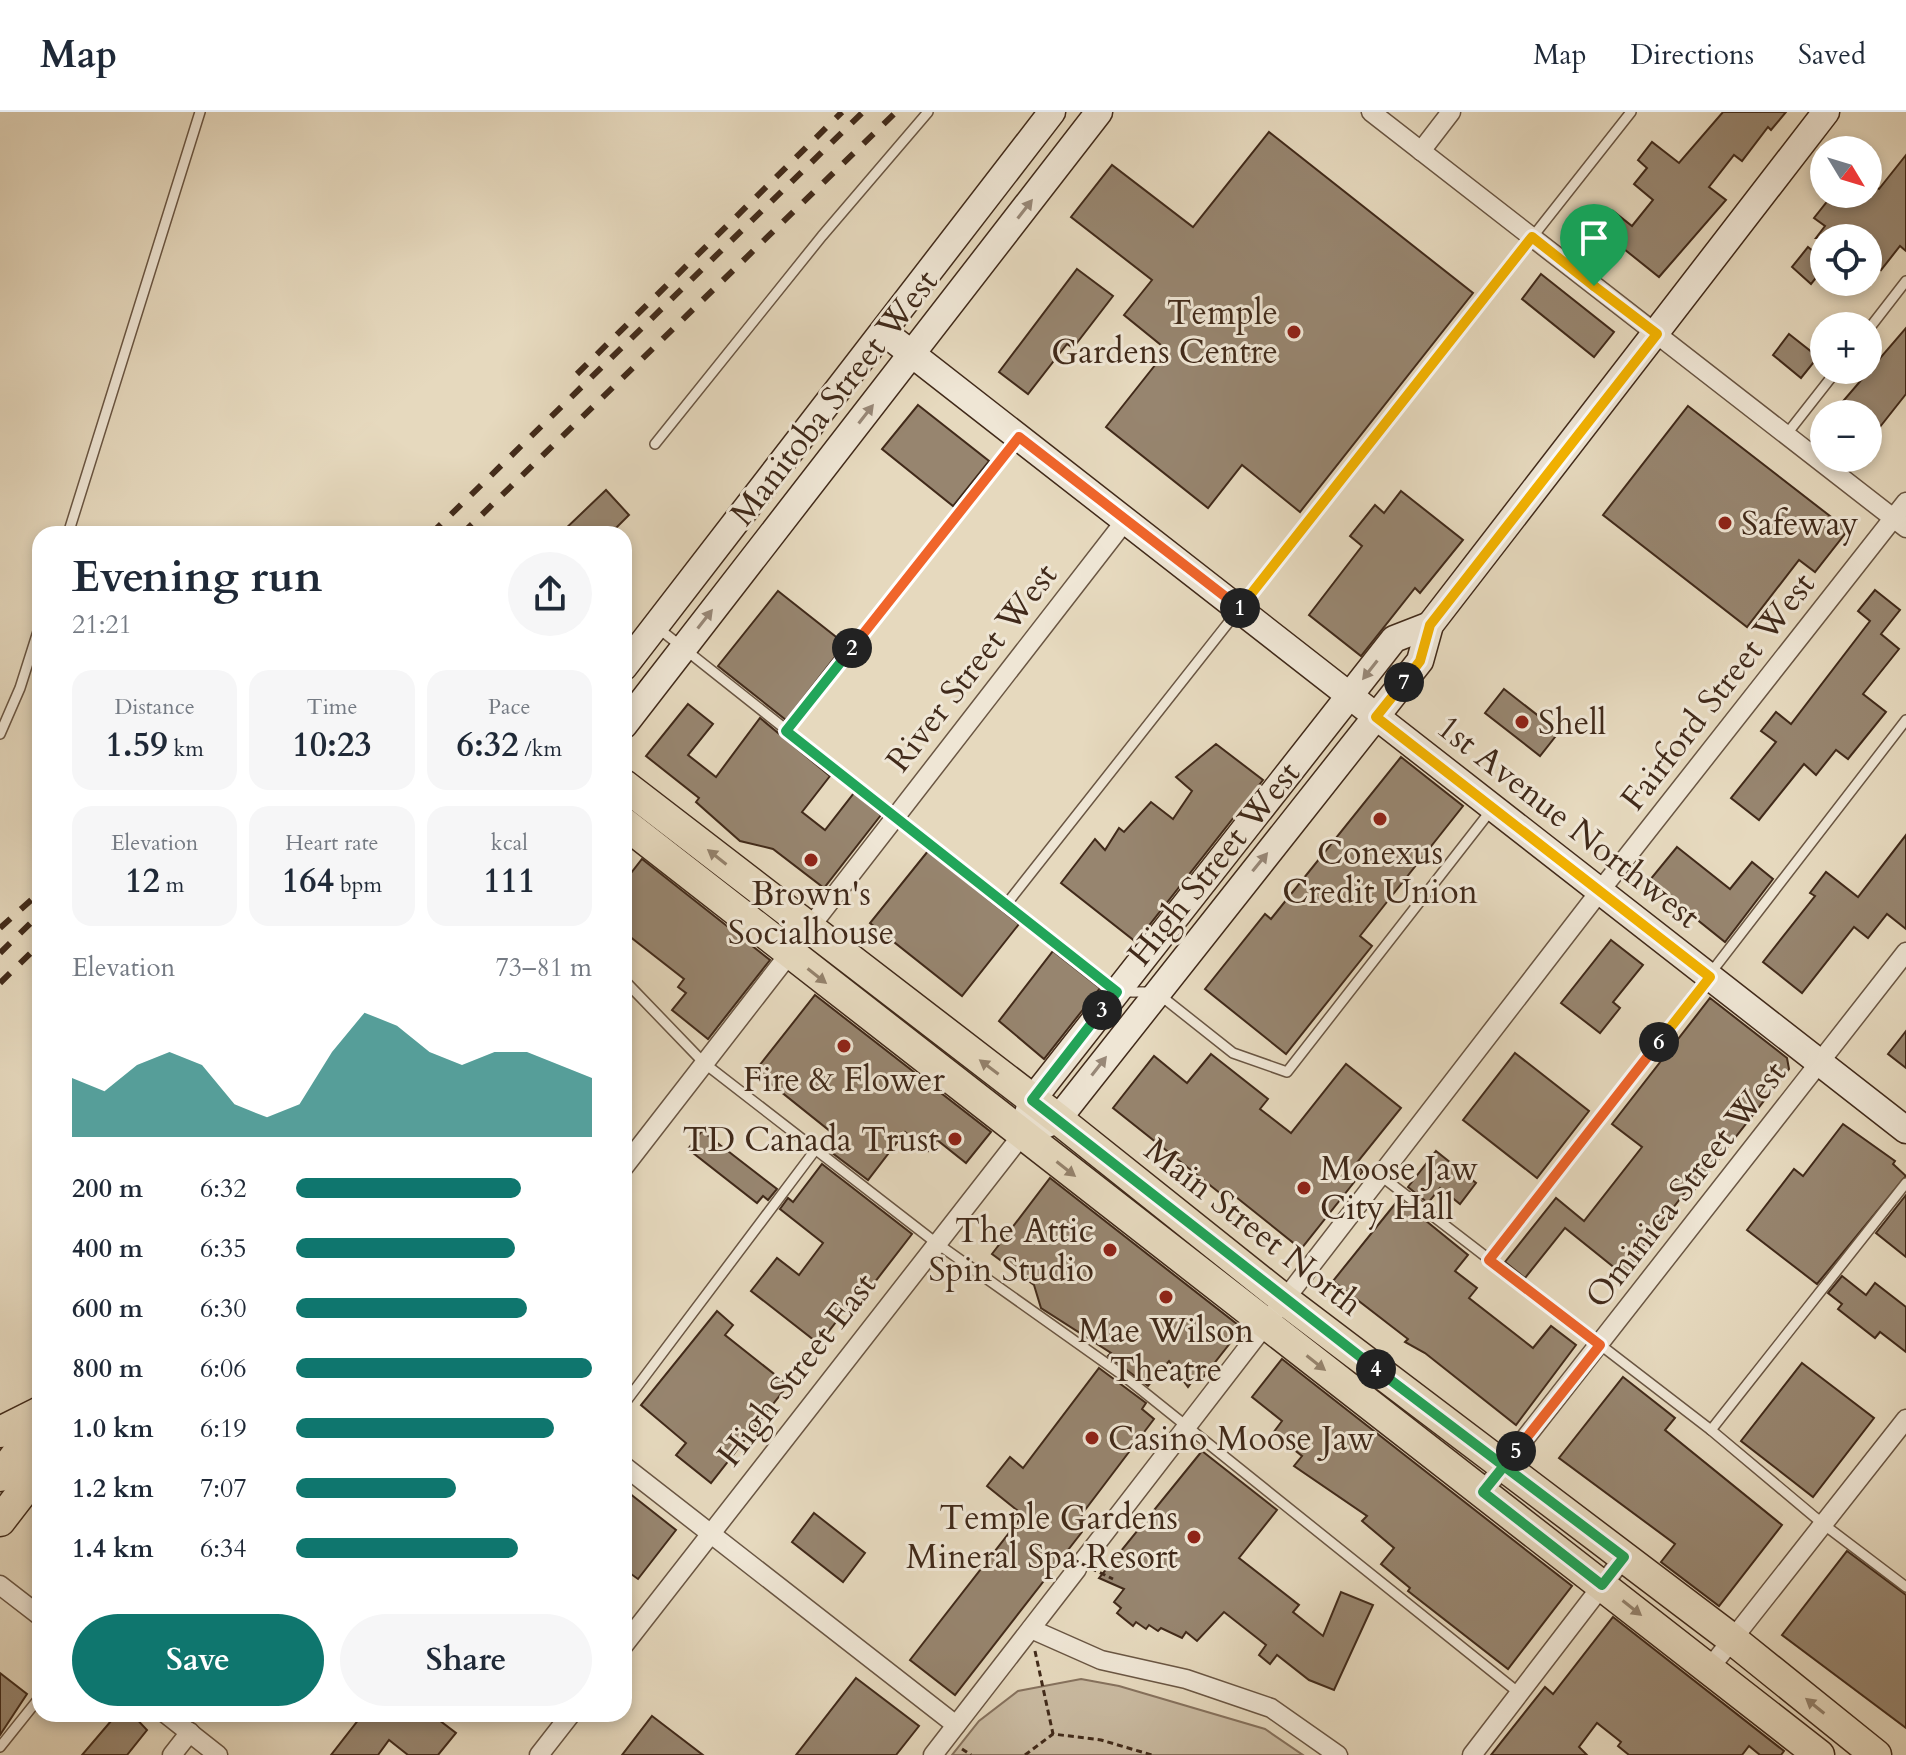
<!DOCTYPE html>
<meta charset="utf-8">
<style>
:root{--surface:#fff;--page:#f6f6f7;--text:#1f2937;--muted:#747a83;--line:#e0e1e3;--accent:#0f766e}
body{margin:0;font-family:Cardo,serif;background:var(--page);color:var(--text);height:100vh;display:flex;flex-direction:column;font-size:30px;white-space:nowrap}
*{box-sizing:border-box;margin:0}
p{font-size:26px;color:var(--muted)}
.icon{flex:none;width:44px;height:44px;fill:none;stroke:currentColor;stroke-width:2;stroke-linecap:round;stroke-linejoin:round}
.map{position:relative;flex:1;overflow:hidden}
.panel{position:absolute;left:32px;top:414px;width:600px;height:1196px;display:flex;flex-direction:column;background:var(--surface);border-radius:24px;box-shadow:0 4px 12px #0003}
.panel>*{flex:none}
.needle{width:52px;rotate:128deg}
.buttons{position:absolute;left:1810px;top:24px;display:grid;gap:16px}
.buttons a{display:grid;place-items:center;width:72px;height:72px;border-radius:50%;background:var(--surface);box-shadow:0 4px 12px #0003;font-size:40px}
.pin{position:absolute;display:grid;place-items:center;width:68px;height:68px;color:#fff;margin:-82px -34px;border-radius:50% 50% 50% 0;rotate:-45deg;box-shadow:0 0 8px #0007}
.pin .icon{rotate:45deg}
.km{position:absolute;width:40px;height:40px;margin:-20px;border-radius:50%;background:#222;color:#fff;font-size:22px;line-height:40px;text-align:center}
.round{display:grid;place-items:center;flex:none;width:84px;height:84px;border-radius:42px;background:var(--page)}
.summary{display:flex;align-items:center;justify-content:space-between;height:136px;padding:0 40px}
h1{font-size:44px;font-weight:800;line-height:60px}
.figures{display:grid;grid-template-columns:repeat(3,1fr);gap:12px;height:136px;padding:8px 40px}
.figures div{display:grid;align-content:center;border-radius:20px;background:var(--page);text-align:center}
.figures b{font-size:34px;font-weight:800}
.figures small{font-size:22px;font-weight:400}
.figures p{font-size:22px}
.chart{height:224px;padding:16px 40px}
.chart p{display:flex;justify-content:space-between}
.chart svg{width:100%;height:144px;margin-top:8px;fill:var(--accent);opacity:.7}
.button{display:flex;gap:16px;margin-top:auto;padding:16px 40px}
.button a{flex:1;height:92px;border-radius:48px;background:var(--accent);color:#fff;font-size:32px;font-weight:800;line-height:92px;text-align:center}
.button a+a{background:var(--page);color:var(--text)}
ul{padding:0 40px;list-style:none;font-size:26px}
li{display:grid;grid-template-columns:128px 96px 1fr;align-items:center;height:60px}
li i{height:20px;border-radius:10px;background:var(--accent)}
header{display:flex;align-items:center;gap:48px;box-sizing:border-box;height:112px;padding:0 40px;background:var(--surface);border-bottom:2px solid var(--line)}
header strong{font-size:38px}
nav{display:flex;gap:44px;margin-inline-start:auto;font-size:28px}
.map>svg:first-child{display:block}
.green{fill:#cabba2;stroke:#86725e;stroke-width:2}
.building{fill:#97856f;stroke:#412a1a;stroke-width:2}
.lines{fill:none;stroke-linecap:round;stroke-linejoin:round}
.lane-casing{stroke:#6a5643;stroke-width:12}
.street-casing{stroke:#6a5643;stroke-width:21}
.secondary-casing{stroke:#412a1a;stroke-width:29}
.primary-casing{stroke:#412a1a;stroke-width:33}
.path{stroke:#412a1a;stroke-width:3;stroke-dasharray:6 4;stroke-linecap:butt}
.lane{stroke:#efe6d5;stroke-width:9}
.street{stroke:#efe6d5;stroke-width:18}
.secondary{stroke:#efe6d5;stroke-width:26}
.primary{stroke:#e6d9be;stroke-width:30}
.rail{stroke:#412a1a;stroke-width:6;stroke-dasharray:14 14;stroke-linecap:butt}
.path-bridge{stroke:#412a1a;stroke-width:3;stroke-dasharray:6 4;stroke-linecap:butt}
.oneway{fill:#988878}
.oneway2{fill:#94826c}
.split-1-casing{stroke:#fff;stroke-width:16}
.split-2-casing{stroke:#fff;stroke-width:16}
.split-3-casing{stroke:#fff;stroke-width:16}
.split-4-casing{stroke:#fff;stroke-width:16}
.split-5-casing{stroke:#fff;stroke-width:16}
.split-6-casing{stroke:#fff;stroke-width:16}
.split-7-casing{stroke:#fff;stroke-width:16}
.split-8-casing{stroke:#fff;stroke-width:16}
.split-1{stroke:#f5b400;stroke-width:10}
.split-2{stroke:#f0652b;stroke-width:10}
.split-3{stroke:#22a559;stroke-width:10}
.split-4{stroke:#22a559;stroke-width:10}
.split-5{stroke:#22a559;stroke-width:10}
.split-6{stroke:#f0652b;stroke-width:10}
.split-7{stroke:#f5b400;stroke-width:10}
.split-8{stroke:#f5b400;stroke-width:10}
.poi-dot{fill:#8f2418;stroke:#efe6d5;stroke-width:3}
.labels{text-anchor:middle;stroke-width:6;stroke-linejoin:round;paint-order:stroke}
.poi-label{font-size:34px;fill:#412a1a;stroke:#efe6d5;text-anchor:end}
.street-label{font-size:34px;fill:#412a1a;stroke:#efe6d5}
</style>
<header>
<strong>Map</strong>
<nav><a>Map</a><a>Directions</a><a>Saved</a></nav>
</header>
<div class="map">
<svg width="1906" height="1643" viewBox="0 0 1906 1643">
<rect width="100%" height="100%" fill="#e6d9be"/>
<filter id="stains"><feTurbulence type="fractalNoise" baseFrequency=".0025" numOctaves="4"/><feColorMatrix values="0 0 0 0 .2 0 0 0 0 .09 0 0 0 0 .02 0 0 0 .5 -.17"/></filter>
<radialGradient id="worn" r=".72"><stop offset=".6" stop-color="#630" stop-opacity="0"/><stop offset="1" stop-color="#630" stop-opacity=".3"/></radialGradient>
<path class="green" d="M1081,1567l38,7 146,43 38,26h-351l27,-34 39,-30z"/>
<g class="building">
<path d="M1723,0h63l-15,18 -3,-3 -26,34 -8,-6 -25,32 17,13 -67,77 -60,-48 14,-18 19,15 21,-26 -19,-16 13,-16 -9,-8 14,-18 27,21z"/>
<path d="M1269,20l204,161 -173,219 -58,-47 -34,43 -102,-81 61,-77 -43,-35 28,-35 -81,-63 41,-52 81,62z"/>
<path d="M1906,43v96l-6,-5 -19,24 -13,-10v-22h-52l9,-12 -11,-8 19,-24h35v-13l11,8z"/>
<path d="M1808,135l16,13v8l-13,16 -19,-17z"/>
<path d="M1077,157l36,27 -40,52 -6,-4 -39,50 -29,-22z"/>
<path d="M1541,162l73,58 -20,25 -72,-58z"/>
<path d="M1906,216v66l-38,48v-28h-36z"/>
<path d="M1789,222l29,23 -17,21 -28,-23z"/>
<path d="M918,293l71,56 -36,45 -71,-57z"/>
<path d="M1688,294l160,124 -33,42 -16,-12 -52,67 -144,-112z"/>
<path d="M606,378l23,25 -19,19h-50z"/>
<path d="M1401,379l62,49 -43,53 -5,-5 -54,68 -52,-41 53,-69 -12,-10 25,-31 9,8z"/>
<path d="M1875,478l25,20 -19,24 18,15 -36,45 23,18 -38,47 -12,-9 -20,25 -12,-11 -45,56 -28,-22 45,-56 -15,-11 15,-19 15,12 79,-103 -12,-10z"/>
<path d="M778,479l67,53 -59,76 -68,-54z"/>
<path d="M1504,577l55,43 -19,24 -55,-43z"/>
<path d="M688,592l25,20 -25,31 28,22 44,-59 70,58 -28,36 23,18 29,-37 27,22 -57,73 -51,-39 -33,-8 -44,-39 3,-4 -53,-42z"/>
<path d="M1216,632l47,36 -127,162 -75,-59 34,-44 10,11 14,-22 5,4 27,-30 22,17 19,-28 -16,-14z"/>
<path d="M1401,645l62,49 -103,130 12,10 -86,108 -81,-65 60,-75 6,5z"/>
<path d="M1906,723v94l-19,-15 -19,24 -14,-11 -52,66 -39,-31 52,-66 -5,-3 16,-21 32,25z"/>
<path d="M1677,735l53,42 22,-27 21,17 -48,63 -76,-61z"/>
<path d="M928,739l91,73 -57,72 -92,-73z"/>
<path d="M642,747l128,101 -62,79 -36,-29 14,-17 -8,-6 6,-8 -60,-47v-50z"/>
<path d="M1611,828l32,25 -30,37 7,6 -20,25 -39,-30z"/>
<path d="M1053,839l47,37 -56,71 -45,-38z"/>
<path d="M815,883l176,137 -25,31 -29,-23 -9,11 -23,-19 -37,48 -37,-28 10,-12 -86,-69z"/>
<path d="M1710,886l77,60 2,11 -94,120 -4,-4 -58,74 4,4 -11,14 -61,-49 -40,50 -20,-16 51,-64 28,23 58,-74 -30,-23z"/>
<path d="M1906,919v37l-18,-14z"/>
<path d="M1515,941l74,58 -52,67 -74,-58z"/>
<path d="M1211,942l57,45 -8,10 31,24 55,-69 55,44 -46,57 8,6 -62,78 -75,-60 -5,5 -108,-86 41,-52 33,27z"/>
<path d="M1843,1012l52,37 -2,3 13,12 -89,108 -70,-54 47,-61 9,7z"/>
<path d="M702,1019l75,58 -9,11 -5,-4 -6,7 -69,-54z"/>
<path d="M1436,1039l40,32 -16,21 -20,-16 -12,15 -20,-16z"/>
<path d="M822,1052l90,70 -51,66 -5,-4 -37,48 -68,-53 26,-33 22,17 24,-32 -43,-34 8,-11 5,4z"/>
<path d="M1050,1066l192,150 -41,52 -5,-4 -8,11 -19,-26 -21,25 -40,-30 3,-3 -70,-45 -7,-23 -42,-31z"/>
<path d="M1906,1083v62l-30,-24z"/>
<path d="M1399,1087l69,56 -13,16 22,17 -8,10 64,50 18,-22 25,19 -60,80 -91,-72 -20,-11 3,-3 -75,-58z"/>
<path d="M1842,1164l24,19 9,-12 31,24v45l-26,-20 -5,6 -37,-29 4,-5 -14,-11z"/>
<path d="M717,1199l16,14 -8,10 63,50 -77,98 -35,-28 10,-12 -45,-38z"/>
<path d="M1282,1247l290,227 -64,83 -100,-78 2,-3 -29,-24 13,-16 -32,-27 5,-5 -73,-50 8,-10 -29,-23 9,-12 -30,-24z"/>
<path d="M1802,1251l72,55 -61,79 -72,-56z"/>
<path d="M1099,1256l47,35 -4,6 12,10 -72,95v18l-127,163 -45,-35 113,-145 -36,-29 23,-29 13,11z"/>
<path d="M1623,1265l52,41 -10,12 117,95 -63,81 -58,-44 14,-18 -116,-86z"/>
<path d="M1202,1339l75,59 -38,48 60,47 -6,7 30,24 18,-44 32,13 -39,85 -25,-10 -32,-25 -7,9 -11,-9 7,-10 -42,-33 -27,29 -11,-9 -4,6 -21,-10 -3,3 -9,-6 -3,4 -10,-7 -3,4 -16,-13 4,-5 -7,-6 10,-13 -25,-11z"/>
<path d="M624,1377l52,41 -38,49 -14,-10z"/>
<path d="M814,1401l51,40 -22,29 -51,-40z"/>
<path d="M1847,1439l59,44v133l-124,-93z"/>
<path d="M1613,1505l171,134 -3,4h-21l-11,-9 -7,9h-113l-11,-9 3,-4 -24,-19 -18,24 8,8h-96l54,-68 8,7z"/>
<path d="M0,1561l27,21 -27,41z"/>
<path d="M856,1566l63,48 -23,29h-100z"/>
<path d="M117,1602l7,6 8,-6 15,16 -20,25h-45z"/>
<path d="M363,1602h68l25,19 -18,22h-30l-19,-15 -11,15h-47z"/>
<path d="M652,1604l51,39h-81z"/>
</g>
<g class="lines">
<g class="lane-casing">
<g id="lane">
<path d="M1868,218l38,-49"/>
<path d="M1786,323l51,-65"/>
<path d="M655,332l167,-208 106,-124"/>
<path d="M68,422l132,-422"/>
<path d="M658,516l459,364h39l77,61 54,19 205,-263"/>
<path d="M786,619l231,-292"/>
<path d="M0,622l20,-46 20,-63"/>
<path d="M1005,794l626,-794"/>
<path d="M624,868l80,83 231,179 189,134 395,317"/>
<path d="M1381,1064l330,254 112,94 83,63"/>
<path d="M1489,1148l417,-540"/>
<path d="M624,1292l192,-255"/>
<path d="M1711,1318l195,-247"/>
<path d="M0,1635l40,-50"/>
</g>
</g>
<g class="street-casing">
<g id="street">
<path d="M1371,0l535,416"/>
<path d="M1421,39l30,-39"/>
<path d="M624,1055l501,-646"/>
<path d="M624,1354l332,259"/>
<path d="M1483,1380l423,-540"/>
<path d="M1083,1449l517,-670 306,-389"/>
<path d="M0,1473l40,31"/>
<path d="M1031,1517l70,31 85,19 85,29 67,47"/>
<path d="M624,1533l398,-510"/>
<path d="M1709,1557l197,-250"/>
<path d="M166,1602l52,41"/>
<path d="M172,1643l18,-23"/>
<path d="M539,1643l32,-41"/>
<path d="M933,1643l144,-186"/>
<path d="M1472,1643l152,-198"/>
</g>
</g>
<g class="secondary-casing">
<g id="secondary">
<path d="M885,221l1021,797"/>
<path d="M624,555l428,-555"/>
<path d="M624,613l475,-613"/>
<path d="M1026,1008l6,-20 362,-461 36,-14"/>
<path d="M1022,1023l36,-16 362,-458 10,-36 396,-513"/>
</g>
</g>
<g class="primary-casing">
<g id="primary">
<path d="M624,673l434,334 228,182 446,338 144,116"/>
<path d="M624,711l1195,932"/>
<path d="M0,1320l40,-20"/>
<path d="M0,1364l40,-52"/>
<path d="M0,1409l40,-52"/>
</g>
</g>
<g class="path">
<path d="M1035,1539l18,83"/>
<path d="M962,1637l9,6"/>
<path d="M1025,1643l28,-21 48,6 51,15"/>
</g>
<use href="#lane" class="lane"/>
<use href="#street" class="street"/>
<use href="#secondary" class="secondary"/>
<use href="#primary" class="primary"/>
<g class="rail">
<path d="M577,262l265,-262"/>
<path d="M431,422l432,-422"/>
<path d="M462,422l434,-422"/>
<path d="M0,816l40,-36"/>
<path d="M0,841l40,-39"/>
<path d="M0,871l40,-39"/>
</g>
<path class="path-bridge" d="M1064,1443l49,24"/>
</g>
<defs><path id="oneway-solid" d="M-6-.8H1V-3.2L6.5 0L1 3.2V.8H-6Z" transform="scale(2)"/></defs>
<g class="oneway">
<use href="#oneway-solid" transform="translate(1025 97) rotate(-52)"/>
<use href="#oneway-solid" transform="translate(866 302) rotate(-52)"/>
<use href="#oneway-solid" transform="translate(705 507) rotate(-52)"/>
<use href="#oneway-solid" transform="translate(1370 558) rotate(128)"/>
<use href="#oneway-solid" transform="translate(1260 750) rotate(-51)"/>
<use href="#oneway-solid" transform="translate(1099 954) rotate(-52)"/>
</g>
<g class="oneway2">
<use href="#oneway-solid" transform="translate(717 745) rotate(-142)"/>
<use href="#oneway-solid" transform="translate(817 864) rotate(38)"/>
<use href="#oneway-solid" transform="translate(989 955) rotate(-143)"/>
<use href="#oneway-solid" transform="translate(1066 1057) rotate(38)"/>
<use href="#oneway-solid" transform="translate(1316 1251) rotate(38)"/>
<use href="#oneway-solid" transform="translate(1632 1496) rotate(38)"/>
<use href="#oneway-solid" transform="translate(1815 1594) rotate(-141)"/>
</g>
<g class="lines">
<g class="split-1-casing">
<path id="split-1" d="M1240,496l292,-371 62,49"/>
</g>
<g class="split-2-casing">
<path id="split-2" d="M852,536l167,-211 221,171"/>
</g>
<g class="split-3-casing">
<path id="split-3" d="M852,536l-66,83 331,261 -15,18"/>
</g>
<g class="split-4-casing">
<path id="split-4" d="M1102,898l-70,90 344,269"/>
</g>
<g class="split-5-casing">
<path id="split-5" d="M1376,1257l248,188 -22,28 -119,-93 33,-41"/>
</g>
<g class="split-6-casing">
<path id="split-6" d="M1516,1339l84,-106 -111,-85 170,-218"/>
</g>
<g class="split-7-casing">
<path id="split-7" d="M1404,570l-28,35 334,260 -51,65"/>
</g>
<g class="split-8-casing">
<path id="split-8" d="M1404,570l16,-21 10,-36 227,-291 -63,-48"/>
</g>
<use href="#split-1" class="split-1"/>
<use href="#split-2" class="split-2"/>
<use href="#split-3" class="split-3"/>
<use href="#split-4" class="split-4"/>
<use href="#split-5" class="split-5"/>
<use href="#split-6" class="split-6"/>
<use href="#split-7" class="split-7"/>
<use href="#split-8" class="split-8"/>
</g>
<g class="poi-dot">
<circle cx="1294" cy="220" r="8"/>
<circle cx="1725" cy="411" r="8"/>
<circle cx="1522" cy="610" r="8"/>
<circle cx="1380" cy="707" r="8"/>
<circle cx="811" cy="748" r="8"/>
<circle cx="844" cy="934" r="8"/>
<circle cx="955" cy="1027" r="8"/>
<circle cx="1304" cy="1076" r="8"/>
<circle cx="1110" cy="1138" r="8"/>
<circle cx="1166" cy="1185" r="8"/>
<circle cx="1092" cy="1326" r="8"/>
<circle cx="1194" cy="1425" r="8"/>
</g>
<g class="labels">
<g class="poi-label">
<text x="1278" y="212">Temple<tspan x="1278" dy="39">Gardens Centre</tspan></text>
<text x="1741" y="423" text-anchor="start">Safeway</text>
<text x="1538" y="622" text-anchor="start">Shell</text>
<text x="1380" y="752" text-anchor="middle">Conexus<tspan x="1380" dy="39">Credit Union</tspan></text>
<text x="811" y="793" text-anchor="middle">Brown's<tspan x="811" dy="39">Socialhouse</tspan></text>
<text x="844" y="979" text-anchor="middle">Fire &amp; Flower</text>
<text x="939" y="1039">TD Canada Trust</text>
<text x="1320" y="1068" text-anchor="start">Moose Jaw<tspan x="1320" dy="39">City Hall</tspan></text>
<text x="1094" y="1130">The Attic<tspan x="1094" dy="39">Spin Studio</tspan></text>
<text x="1166" y="1230" text-anchor="middle">Mae Wilson<tspan x="1166" dy="39">Theatre</tspan></text>
<text x="1108" y="1338" text-anchor="start">Casino Moose Jaw</text>
<text x="1178" y="1417">Temple Gardens<tspan x="1178" dy="39">Mineral Spa Resort</tspan></text>
</g>
<g class="street-label">
<text transform="translate(833 285) rotate(-52)" y="12">Manitoba Street West</text>
<text transform="translate(971 555) rotate(-52)" y="12">River Street West</text>
<text transform="translate(1717 579) rotate(-52)" y="12">Fairford Street West</text>
<text transform="translate(1569 709) rotate(38)" y="12">1st Avenue Northwest</text>
<text transform="translate(1213 751) rotate(-51)" y="12">High Street West</text>
<text transform="translate(1685 1072) rotate(-52)" y="12">Ominica Street West</text>
<text transform="translate(1254 1114) rotate(38)" y="12">Main Street North</text>
<text transform="translate(796 1257) rotate(-52)" y="12">High Street East</text>
</g>
</g>
<rect width="100%" height="100%" filter="url(#stains)"/>
<rect width="100%" height="100%" fill="url(#worn)"/>
</svg>
<div class="buttons">
<a><svg class="needle" viewBox="-14 -14 28 28"><path d="M0-13l5 13h-10z" fill="#e53935"/><path d="M0 13l5-13h-10z" fill="#747a83"/></svg></a>
<a><svg class="icon" aria-label="locate" viewBox="0 0 24 24"><circle cx="12" cy="12" r="6"/><path d="M12 2v4M12 18v4M2 12h4M18 12h4"/></svg></a>
<a>+</a>
<a>−</a>
</div>
<div class="pin" style="left:1594px;top:174px;background:#1e9e55"><svg class="icon" aria-label="arrive" viewBox="0 0 24 24"><path d="M6 21V4h12l-3 4 3 4H6"/></svg></div>
<b class="km" style="left:1240px;top:496px">1</b>
<b class="km" style="left:852px;top:536px">2</b>
<b class="km" style="left:1102px;top:898px">3</b>
<b class="km" style="left:1376px;top:1257px">4</b>
<b class="km" style="left:1516px;top:1339px">5</b>
<b class="km" style="left:1659px;top:930px">6</b>
<b class="km" style="left:1404px;top:570px">7</b>
<section class="panel">
<div class="summary"><div><h1>Evening run</h1><p>21:21</p></div><a class="round"><svg class="icon" aria-label="share" viewBox="0 0 24 24"><path d="M12 15V3M7 8l5-5 5 5M5 13v7h14v-7"/></svg></a></div>
<div class="figures">
<div><p>Distance</p><b>1.59<small> km</small></b></div>
<div><p>Time</p><b>10:23</b></div>
<div><p>Pace</p><b>6:32<small> /km</small></b></div>
</div>
<div class="figures">
<div><p>Elevation</p><b>12<small> m</small></b></div>
<div><p>Heart rate</p><b>164<small> bpm</small></b></div>
<div><p>kcal</p><b>111</b></div>
</div>
<div class="chart"><p><span>Elevation</span>73–81 m</p>
<svg viewBox="0 0 160 44" preserveAspectRatio="none"><path d="M0 44V26L10 30L20 22L30 18L40 22L50 34L60 38L70 34L80 18L90 6L100 10L110 18L120 22L130 18L140 18L150 22L160 26V44z"/></svg>
</div>
<ul>
<li><b>200 m</b>6:32<i style="width:76%"></i></li>
<li><b>400 m</b>6:35<i style="width:74%"></i></li>
<li><b>600 m</b>6:30<i style="width:78%"></i></li>
<li><b>800 m</b>6:06<i style="width:100%"></i></li>
<li><b>1.0 km</b>6:19<i style="width:87%"></i></li>
<li><b>1.2 km</b>7:07<i style="width:54%"></i></li>
<li><b>1.4 km</b>6:34<i style="width:75%"></i></li>
</ul>
<div class="button"><a>Save</a><a>Share</a></div>
</section>
</div>
